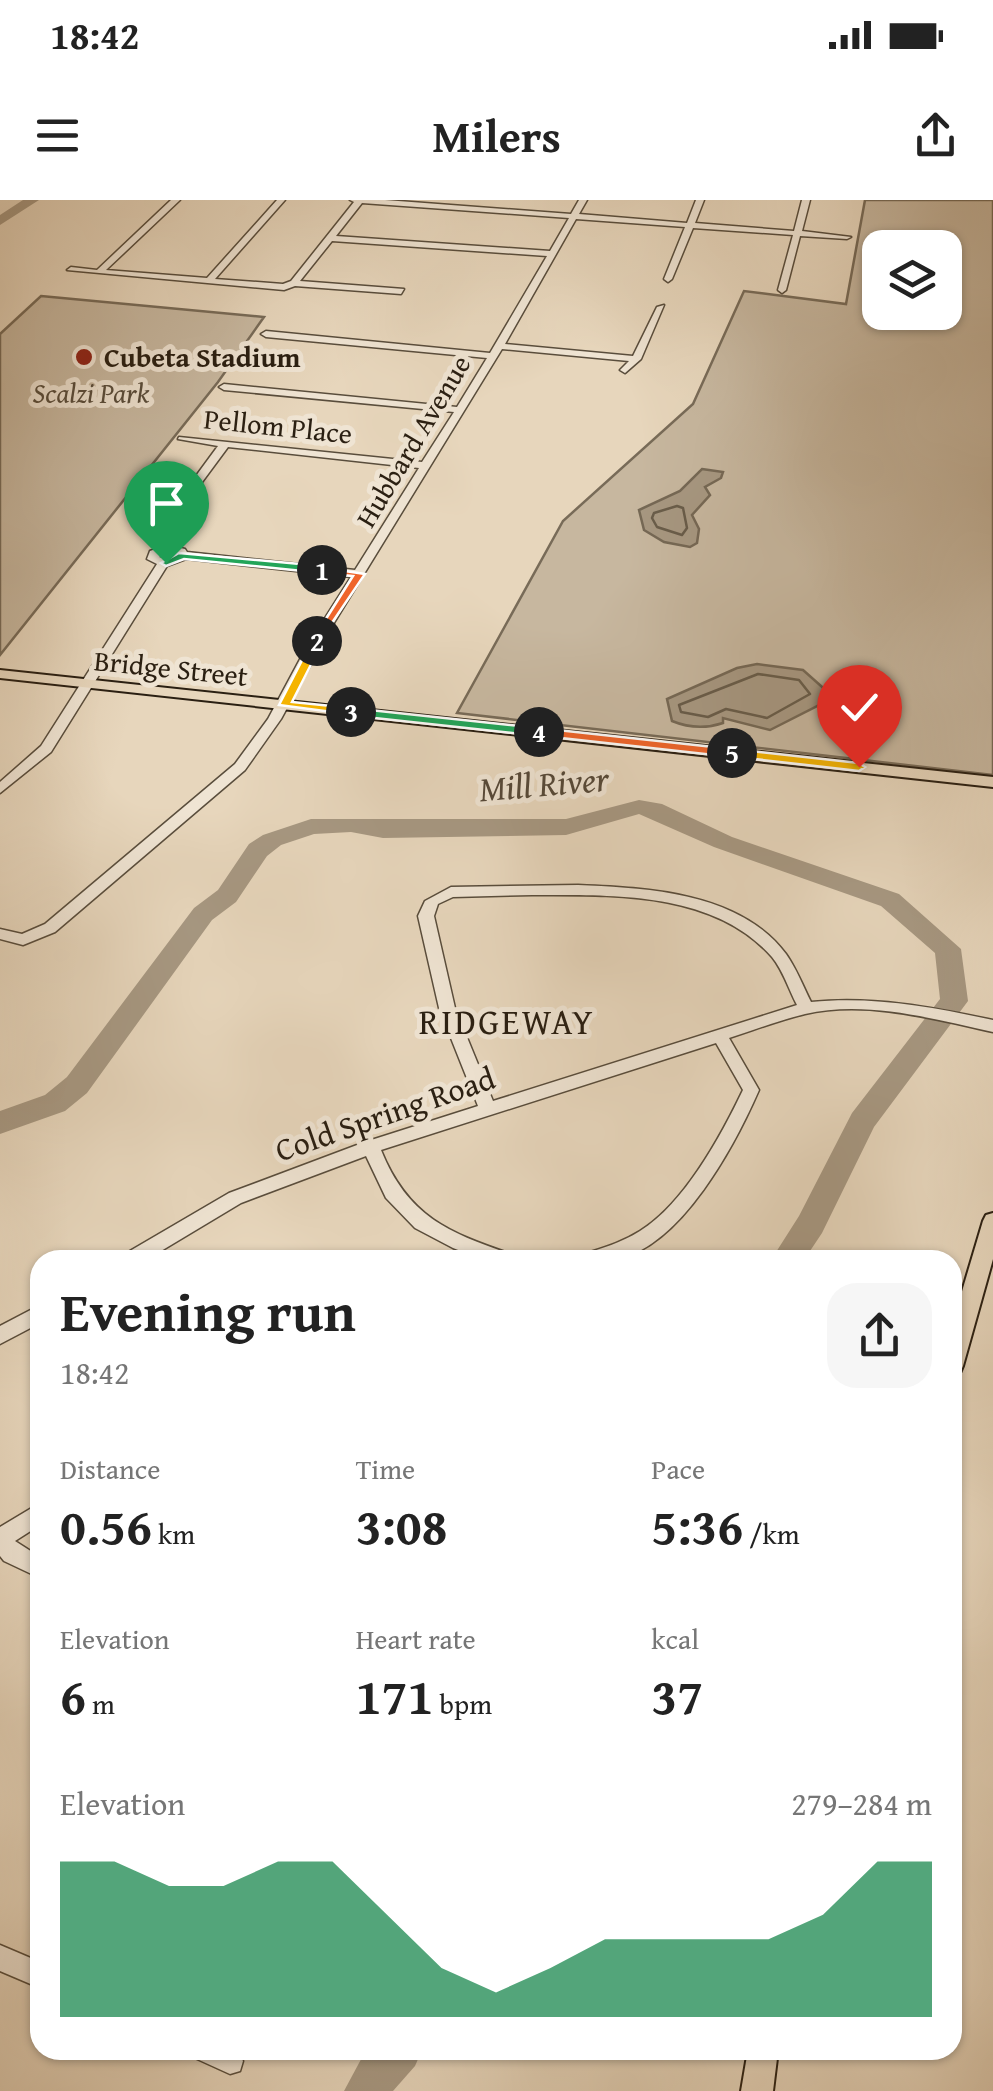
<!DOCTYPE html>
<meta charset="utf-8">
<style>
:root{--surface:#fff;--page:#f6f6f6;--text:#222;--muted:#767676;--accent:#0b8043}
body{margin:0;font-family:"Gentium Book Plus",serif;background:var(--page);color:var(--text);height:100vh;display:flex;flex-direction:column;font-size:38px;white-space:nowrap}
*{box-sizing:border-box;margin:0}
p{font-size:32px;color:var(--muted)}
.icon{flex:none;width:55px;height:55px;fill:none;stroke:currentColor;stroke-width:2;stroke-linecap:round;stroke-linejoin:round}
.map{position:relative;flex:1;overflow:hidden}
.panel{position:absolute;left:30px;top:1050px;width:932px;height:810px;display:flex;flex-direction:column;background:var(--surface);border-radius:30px;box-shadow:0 2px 8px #0004}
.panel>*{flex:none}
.tools{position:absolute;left:862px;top:30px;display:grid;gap:20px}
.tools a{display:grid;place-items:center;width:100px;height:100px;border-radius:20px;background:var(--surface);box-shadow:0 2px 8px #0004;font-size:50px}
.pin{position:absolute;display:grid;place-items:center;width:85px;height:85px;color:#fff;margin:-102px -42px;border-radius:50% 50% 50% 0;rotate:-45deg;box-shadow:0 0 10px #0007}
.pin .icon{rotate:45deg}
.km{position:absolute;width:50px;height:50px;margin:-25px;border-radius:50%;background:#222;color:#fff;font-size:28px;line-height:50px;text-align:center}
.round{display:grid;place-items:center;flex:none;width:105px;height:105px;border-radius:30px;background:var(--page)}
.head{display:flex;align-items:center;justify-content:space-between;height:170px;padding:0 30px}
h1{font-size:55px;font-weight:700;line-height:75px}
.stats{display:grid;grid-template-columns:repeat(3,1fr);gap:15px;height:170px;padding:10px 30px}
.stats div{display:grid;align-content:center}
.stats b{font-size:50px;font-weight:700}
.stats small{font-size:28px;font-weight:400}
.stats p{font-size:28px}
.chart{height:280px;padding:20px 30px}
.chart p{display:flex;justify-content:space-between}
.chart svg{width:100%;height:180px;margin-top:10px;fill:var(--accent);opacity:.7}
.status{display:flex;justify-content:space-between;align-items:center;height:70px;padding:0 50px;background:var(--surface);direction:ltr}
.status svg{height:28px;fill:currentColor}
header{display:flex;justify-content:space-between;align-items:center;height:130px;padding:0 30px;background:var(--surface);font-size:45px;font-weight:700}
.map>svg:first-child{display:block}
.green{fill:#c7b79f;stroke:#786b58;stroke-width:2.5;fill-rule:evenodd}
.water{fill:#a79882;stroke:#756855;stroke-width:2.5}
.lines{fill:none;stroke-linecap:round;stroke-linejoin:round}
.shore{stroke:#685c4a;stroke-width:2.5}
.river{fill:#a79882;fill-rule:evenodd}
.minor-casing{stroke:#594d3c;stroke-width:3}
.major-casing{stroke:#2a1f12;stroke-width:4}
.minor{fill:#efe4d3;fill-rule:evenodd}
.major{fill:#e7d6bc;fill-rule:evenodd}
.split-1{fill:#22a559;stroke:#fff;stroke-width:2.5}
.split-2{fill:#f0652b;stroke:#fff;stroke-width:2.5}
.split-3{fill:#f5b400;stroke:#fff;stroke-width:2.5}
.split-4{fill:#22a559;stroke:#fff;stroke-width:2.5}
.split-5{fill:#f0652b;stroke:#fff;stroke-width:2.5}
.split-6{fill:#f5b400;stroke:#fff;stroke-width:2.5}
.poi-dot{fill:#8f2418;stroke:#efe4d3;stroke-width:4}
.labels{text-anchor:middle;stroke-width:10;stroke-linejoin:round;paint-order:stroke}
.far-poi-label{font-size:28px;font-weight:bold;fill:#2a1f12;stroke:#efe4d3;text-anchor:start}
.far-park-label{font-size:28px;font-style:italic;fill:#594d3c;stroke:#efe4d3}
.far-street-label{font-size:28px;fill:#2a1f12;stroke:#efe4d3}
.street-label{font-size:32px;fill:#2a1f12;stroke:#efe4d3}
.water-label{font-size:35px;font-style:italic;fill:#564939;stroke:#efe4d3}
.neighbourhood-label{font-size:35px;letter-spacing:2.5px;fill:#2a1f12;stroke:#efe4d3}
</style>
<div class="status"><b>18:42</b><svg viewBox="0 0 49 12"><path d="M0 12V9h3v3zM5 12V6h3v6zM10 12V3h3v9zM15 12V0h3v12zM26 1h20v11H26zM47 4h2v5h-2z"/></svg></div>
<header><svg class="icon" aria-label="menu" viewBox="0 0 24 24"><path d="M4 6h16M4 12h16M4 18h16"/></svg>Milers<svg class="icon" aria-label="share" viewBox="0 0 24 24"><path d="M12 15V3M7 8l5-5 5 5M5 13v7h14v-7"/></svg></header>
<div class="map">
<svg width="993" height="1891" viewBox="0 0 993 1891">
<rect width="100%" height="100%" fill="#e7d6bc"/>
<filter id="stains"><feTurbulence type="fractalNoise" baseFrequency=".002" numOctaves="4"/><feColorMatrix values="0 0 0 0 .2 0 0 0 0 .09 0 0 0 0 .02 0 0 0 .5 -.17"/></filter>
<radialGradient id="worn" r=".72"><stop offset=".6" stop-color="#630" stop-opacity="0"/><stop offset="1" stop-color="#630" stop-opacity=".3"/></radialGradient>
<g class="green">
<path d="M865,0h128v575l-536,-62 106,-192 130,-117 51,-113 102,13zM880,48h65v64h-65z"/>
<path d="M41,96l223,21 -46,65 -218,273v-321z"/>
</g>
<g class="water">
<path d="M702,269l21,3 -2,6 -16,9 5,8 -18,20 7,14 -2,14 -7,4 -26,-5 -20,-12 -5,-20 41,-19z"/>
<path d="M757,464l46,6 27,24 -7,-1 -4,12 -49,25 -47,-12v5c-18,6 -34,5 -51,-2l-5,-22 70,-31z"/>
</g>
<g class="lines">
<g class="shore">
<path d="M677,306l6,2 4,20 -5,7 -25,-8 -5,-9 2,-5z"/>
<path d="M758,474l41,6 11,14 -43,24 -41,-9 -18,8 -27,-5 -2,-7z"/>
</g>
<g class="river">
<path d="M23,0h16l-39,25v-10z"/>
<path d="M639,600l23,4 70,33 167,57 62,55 7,52 -94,126 -52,106 -18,27h-33l28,-44 53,-103 88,-114 -5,-46 -54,-47 -167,-59 -75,-33 -73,21 -183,3 -32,-6 -37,2 -33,11 -14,11 -31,46 -24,18 -125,173 -22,18 -65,23v-23l45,-16 22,-18 127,-169 24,-18 31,-46 14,-9 48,-16h255z"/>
<path d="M366,1850h56l-7,16 -22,25h-49z"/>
</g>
<g class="minor-casing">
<g id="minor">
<path d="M171,0h9l-74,70 101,8 70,-78h8l-70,79 68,5 8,-3 63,-79 -4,-2h35l186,14 8,-14h8l-8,14 108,9 9,-23h8l-9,23 99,8 8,-31h8l-8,31 49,6 -4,2 -47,-3 -14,54 -4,3 -4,-3 15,-55 -100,-7 -21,51 -4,3 -4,-3 21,-52 -109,-8 -71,125 128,12 24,-49 7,-2 -23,54 -16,14 -5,-3 9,-9 -127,-12 -173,282 -48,88 -36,51 -190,162 -32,13 -23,-6v-10l22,5 23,-10 190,-160 33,-45 38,-71 45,-71 -165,-18 -19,7 -116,186 -51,41v-11l41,-36 116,-182 -10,-5 3,-8 17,-6 18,4 2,3 168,18 64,-102 -191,-21 -51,69 -4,1 -5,-3 50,-68 -40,-7 1,-2 243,25 32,-50 -230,-22 -5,-3 5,-3 233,23 30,-49 -221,-21 -5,-3 5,-3 224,22 57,-97 -215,-15 -32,40 104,8 -3,5 -106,-8 -11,4 -217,-20 4,-3 26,3zM362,3l207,15 -19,33 -214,-15zM168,352l8,3 -10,4 -7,-2z"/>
<path d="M578,685c69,3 162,7 208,69 10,14 17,32 25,48 63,-6 121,5 182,18v12c-59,-13 -127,-32 -188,-18 -25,6 -51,16 -76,24l30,52c-24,55 -77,155 -141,169 -12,3 -27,1 -39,1l2,-5c21,-7 40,-12 59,-24 44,-27 81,-95 103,-141l-27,-47 -335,107c27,67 68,83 133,105l2,5h-32l-31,-12 -38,-20 -29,-30 -20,-42 -125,47 -95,57h-25l2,-5 106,-62 136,-51 113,-36 -39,-98 -21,-92 7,-15 26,-14zM532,695c81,0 182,-4 240,62 11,13 17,33 25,48l-304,96 -38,-93 -21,-92 4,-12 15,-7z"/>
<path d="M40,1105v18l-40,21v-18z"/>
<path d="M40,1303v22l-25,16 25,16v21l-36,-17 -4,-5v-29z"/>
<path d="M0,1745l40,17v26l-40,-17z"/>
<path d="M193,1850h43l7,11 -3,10 -10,3 -33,-15z"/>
</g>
</g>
<g class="major-casing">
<g id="major">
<path d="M0,470l993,107v10l-993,-109z"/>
<path d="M993,1013v46l-30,107 -3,7 -8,3v-51l31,-104 3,-6z"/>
<path d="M748,1850h30l-5,41h-32z"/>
</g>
</g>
<use href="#minor" class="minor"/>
<use href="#major" class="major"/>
</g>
<path class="split-1" d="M179,353l143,13 5,4 -5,3 -138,-14 -18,7 -5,-3z"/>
<path class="split-2" d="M318,367l47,7 -48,71 -5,-4 41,-65 -31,-3z"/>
<path class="split-3" d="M313,439l10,2 -31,61 59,6 4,7 -76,-10z"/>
<path class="split-4" d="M351,508l188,20 6,4 -6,4 -192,-21z"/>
<path class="split-5" d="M539,528l193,21 6,4 -6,4 -198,-22z"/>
<path class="split-6" d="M732,549l127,14 6,4 -6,4 -131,-15v-6z"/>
<circle class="poi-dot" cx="84" cy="157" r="10"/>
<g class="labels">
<g class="far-poi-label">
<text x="104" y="167">Cubeta Stadium</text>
</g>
<g class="far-park-label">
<text x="91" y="203">Scalzi Park</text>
</g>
<g class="far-street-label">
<text transform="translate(278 226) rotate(6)" y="10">Pellom Place</text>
<text transform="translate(413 241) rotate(-59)" y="10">Hubbard Avenue</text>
<text transform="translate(171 468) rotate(6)" y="10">Bridge Street</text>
</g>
<g class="street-label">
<text transform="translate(385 914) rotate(-19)" y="11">Cold Spring Road</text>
</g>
<g class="water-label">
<text transform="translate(544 584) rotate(-5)" y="12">Mill River</text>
</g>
<g class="neighbourhood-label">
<text x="507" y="834">RIDGEWAY</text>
</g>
</g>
<rect width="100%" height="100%" filter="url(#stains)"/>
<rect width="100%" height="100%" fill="url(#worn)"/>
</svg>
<div class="tools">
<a><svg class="icon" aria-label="layers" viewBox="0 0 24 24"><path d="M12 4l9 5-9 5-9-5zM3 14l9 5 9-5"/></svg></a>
</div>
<div class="pin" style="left:166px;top:363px;background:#1e9e55"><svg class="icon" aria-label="arrive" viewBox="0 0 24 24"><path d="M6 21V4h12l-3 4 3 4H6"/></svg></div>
<div class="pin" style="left:859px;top:567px;background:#d93025"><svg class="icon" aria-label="check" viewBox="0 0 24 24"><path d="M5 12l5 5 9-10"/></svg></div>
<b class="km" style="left:322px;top:370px">1</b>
<b class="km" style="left:317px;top:441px">2</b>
<b class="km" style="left:351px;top:512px">3</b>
<b class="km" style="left:539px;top:532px">4</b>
<b class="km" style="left:732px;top:553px">5</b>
<section class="panel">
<div class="head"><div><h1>Evening run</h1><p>18:42</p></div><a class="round"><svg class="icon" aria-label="share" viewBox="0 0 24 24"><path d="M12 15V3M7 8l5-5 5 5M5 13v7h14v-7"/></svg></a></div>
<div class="stats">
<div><p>Distance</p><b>0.56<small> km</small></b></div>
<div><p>Time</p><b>3:08</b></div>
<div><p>Pace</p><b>5:36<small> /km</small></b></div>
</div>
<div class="stats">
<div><p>Elevation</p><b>6<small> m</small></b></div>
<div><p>Heart rate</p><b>171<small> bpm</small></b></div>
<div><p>kcal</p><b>37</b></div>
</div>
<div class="chart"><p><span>Elevation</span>279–284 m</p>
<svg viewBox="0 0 160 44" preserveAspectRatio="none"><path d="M0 44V6L10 6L20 12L30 12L40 6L50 6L60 19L70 32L80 38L90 32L100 25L110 25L120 25L130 25L140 19L150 6L160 6V44z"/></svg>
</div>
</section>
</div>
